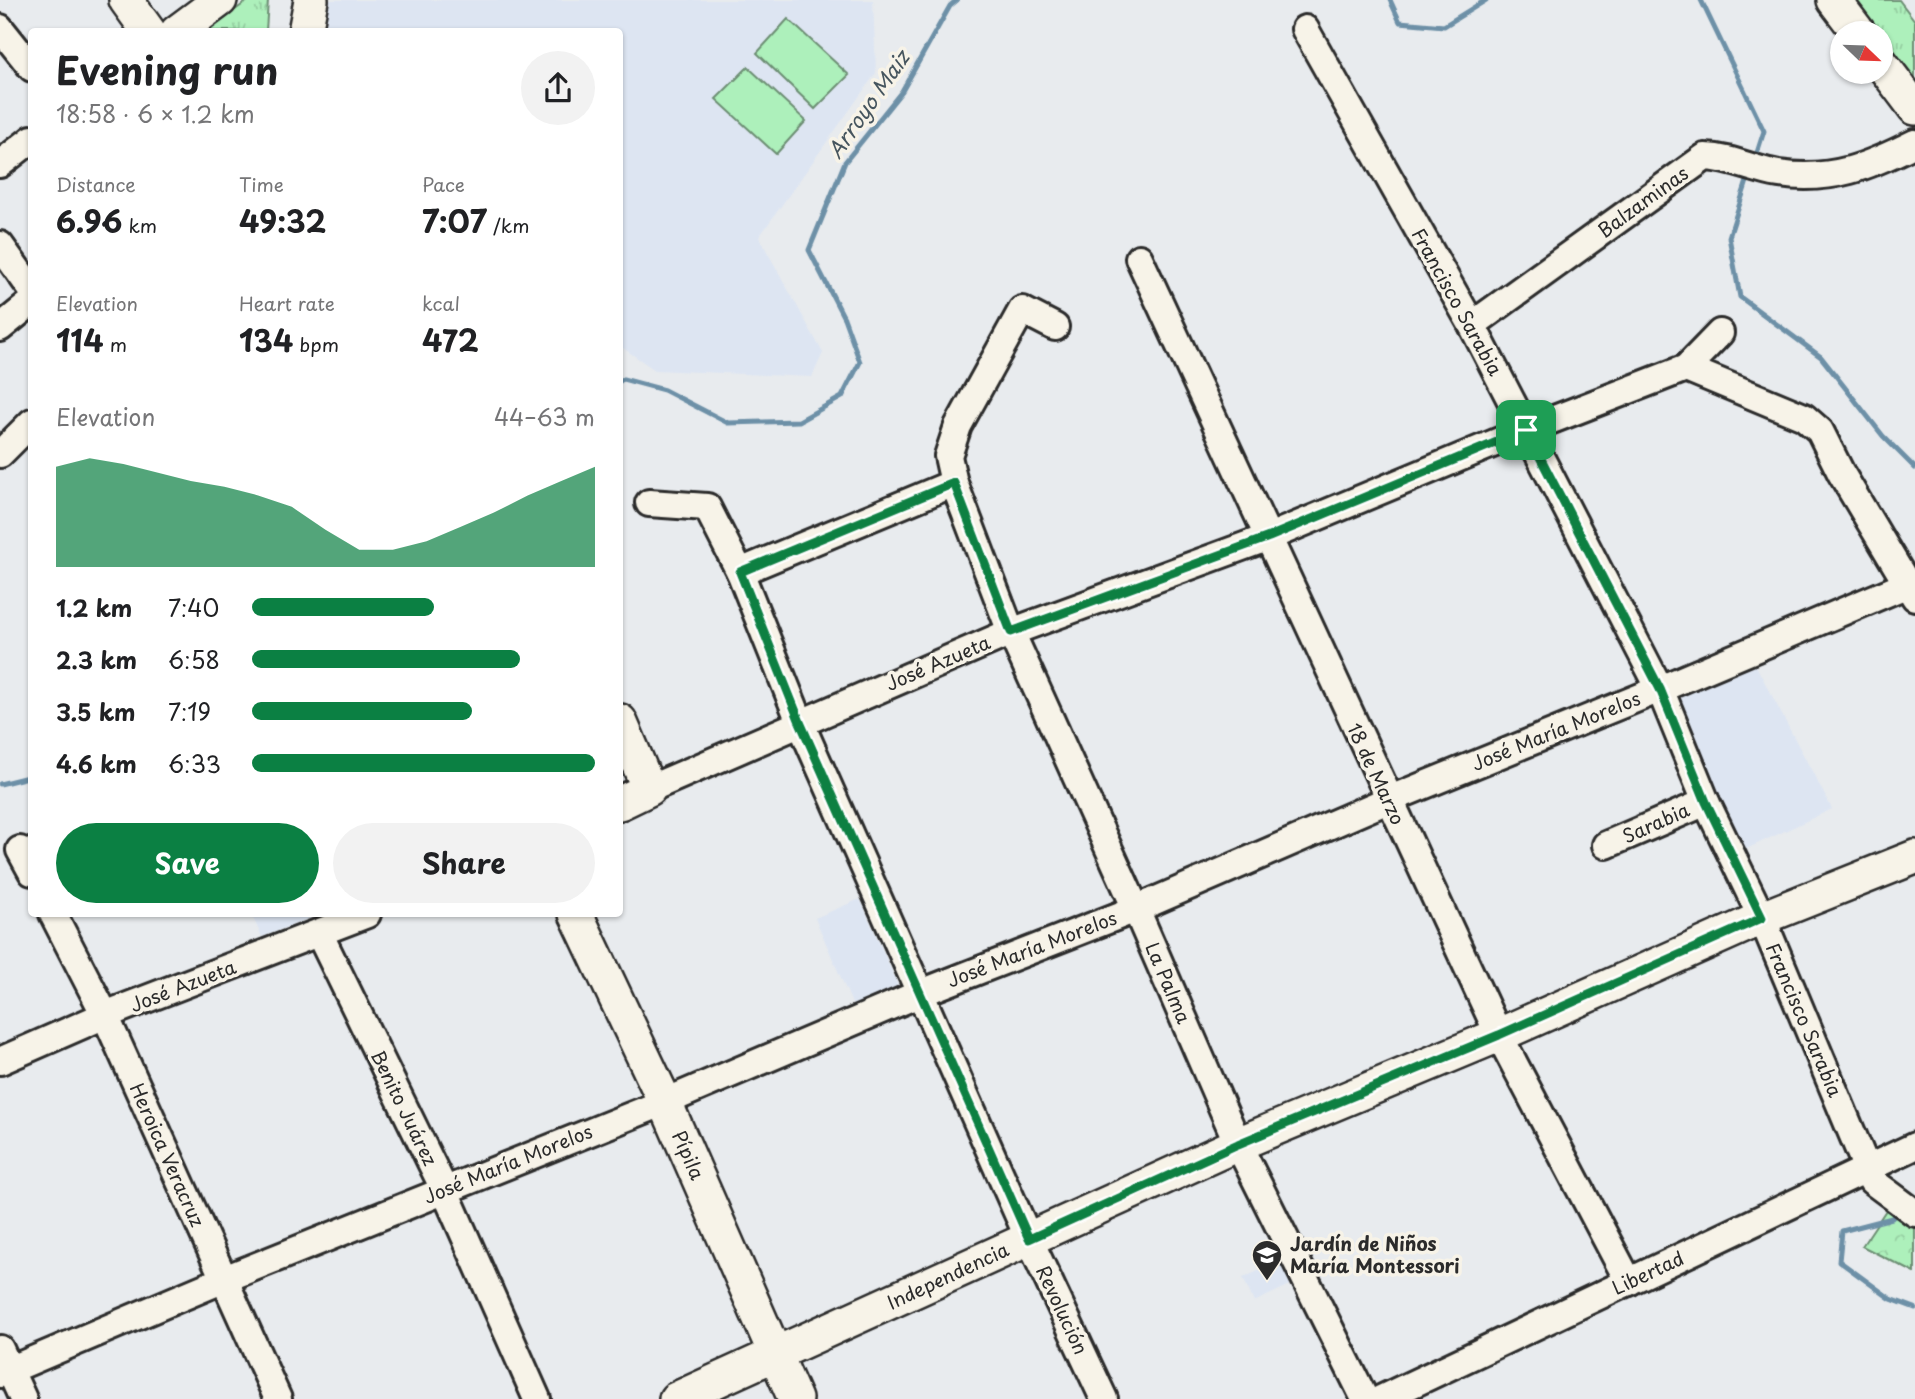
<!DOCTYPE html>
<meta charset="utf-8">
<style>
:root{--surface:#fff;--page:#f2f2f2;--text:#202124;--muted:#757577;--accent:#0b8043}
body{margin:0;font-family:"Playpen Sans",sans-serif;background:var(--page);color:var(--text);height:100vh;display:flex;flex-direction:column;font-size:26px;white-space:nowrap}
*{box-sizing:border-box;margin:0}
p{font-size:23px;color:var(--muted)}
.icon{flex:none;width:38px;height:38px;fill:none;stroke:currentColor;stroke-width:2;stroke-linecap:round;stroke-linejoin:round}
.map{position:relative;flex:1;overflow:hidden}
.sheet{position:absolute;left:28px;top:28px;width:595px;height:889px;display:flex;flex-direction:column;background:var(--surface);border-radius:7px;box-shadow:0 2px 5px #0004}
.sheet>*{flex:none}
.needle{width:46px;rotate:113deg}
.fabs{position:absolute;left:1830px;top:21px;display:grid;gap:14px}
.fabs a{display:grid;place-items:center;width:63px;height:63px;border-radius:50%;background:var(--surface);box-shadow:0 2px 5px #0004;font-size:35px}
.pin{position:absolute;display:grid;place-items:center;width:60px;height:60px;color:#fff;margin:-30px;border-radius:14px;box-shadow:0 4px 10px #0006}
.round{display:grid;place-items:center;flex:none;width:74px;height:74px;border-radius:37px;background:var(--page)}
.summary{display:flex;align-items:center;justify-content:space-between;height:119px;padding:0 28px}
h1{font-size:38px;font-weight:700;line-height:52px}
.stats{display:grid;grid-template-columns:repeat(3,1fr);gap:10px;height:119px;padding:7px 28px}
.stats div{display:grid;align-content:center}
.stats b{font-size:30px;font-weight:700}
.stats small{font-size:19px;font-weight:400}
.stats p{font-size:19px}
.chart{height:196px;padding:14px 28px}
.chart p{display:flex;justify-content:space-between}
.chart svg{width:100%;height:126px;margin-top:7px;fill:var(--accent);opacity:.7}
.action{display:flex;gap:14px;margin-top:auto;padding:14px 28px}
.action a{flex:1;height:80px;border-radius:42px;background:var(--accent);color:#fff;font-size:28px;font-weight:700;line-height:80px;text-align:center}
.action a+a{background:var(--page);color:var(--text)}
ul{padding:0 28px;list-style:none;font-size:23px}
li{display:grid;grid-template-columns:112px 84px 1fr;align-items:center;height:52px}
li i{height:18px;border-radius:9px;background:var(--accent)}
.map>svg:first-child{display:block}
.built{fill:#dde5f2}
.grass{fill:url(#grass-tufts);stroke:#6c8e73;stroke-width:2}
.forest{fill:url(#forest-crowns);stroke:#6c8e73;stroke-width:2}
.pitch{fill:#adf0bb;stroke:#6c8e73;stroke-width:2}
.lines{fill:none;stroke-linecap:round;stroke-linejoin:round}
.stream{stroke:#6d90a7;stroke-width:5}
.minor-casing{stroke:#2b2b2b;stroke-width:32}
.major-casing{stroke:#2b2b2b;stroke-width:38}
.minor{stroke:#f7f3e8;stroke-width:26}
.major{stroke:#f7f3e8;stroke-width:33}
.route-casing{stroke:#fff;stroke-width:14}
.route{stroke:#0b8043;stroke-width:9}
.labels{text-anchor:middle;stroke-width:7;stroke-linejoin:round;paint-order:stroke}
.street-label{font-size:19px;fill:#2b2b2b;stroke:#f7f3e8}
.poi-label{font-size:19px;font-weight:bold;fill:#2b2b2b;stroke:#f7f3e8;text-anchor:start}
.water-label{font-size:21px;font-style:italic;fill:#46555e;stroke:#f7f3e8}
</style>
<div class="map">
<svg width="1915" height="1399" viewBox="0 0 1915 1399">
<defs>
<pattern id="grass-tufts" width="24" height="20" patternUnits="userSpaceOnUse" patternTransform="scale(1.75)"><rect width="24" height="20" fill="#adf0bb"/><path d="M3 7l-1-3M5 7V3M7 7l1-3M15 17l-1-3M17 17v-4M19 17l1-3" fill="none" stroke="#95cea1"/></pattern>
<pattern id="forest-crowns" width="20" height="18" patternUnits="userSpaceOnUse" patternTransform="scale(1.75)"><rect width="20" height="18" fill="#adf0bb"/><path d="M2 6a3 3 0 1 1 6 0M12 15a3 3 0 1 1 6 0" fill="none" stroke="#95cea1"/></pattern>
</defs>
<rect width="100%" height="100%" fill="#e8ebee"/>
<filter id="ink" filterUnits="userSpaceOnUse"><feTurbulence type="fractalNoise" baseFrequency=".0143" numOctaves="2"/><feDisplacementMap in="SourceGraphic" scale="14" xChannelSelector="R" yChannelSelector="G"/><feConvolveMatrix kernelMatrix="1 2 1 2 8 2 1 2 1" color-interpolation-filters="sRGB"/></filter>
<g filter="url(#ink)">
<g class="built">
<path d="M320,0h553l3,73 -117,164 64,116 -11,24 -157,-7 -35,-24v-314h-306z"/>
<path d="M1754,662l78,147 -88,41 -68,-155z"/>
<path d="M860,899l39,89 -45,20 -39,-90z"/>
<path d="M251,914h69l-58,23z"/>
<path d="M1280,1261l10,24 -36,17 -11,-24z"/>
</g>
<g class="grass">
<path d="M249,0h19l-2,31h-60z"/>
<path d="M1845,0h54l16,21v57l-11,-2 -23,-27v-16h-11z"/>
</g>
<path class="forest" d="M1890,1204l25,14v55l-53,-27z"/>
<g class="pitch">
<path d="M788,19l61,56 -34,34 -58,-56z"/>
<path d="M748,67l58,54 -30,33 -60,-55z"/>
</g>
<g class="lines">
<g class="stream">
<path d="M1390,0l10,22 44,4 42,-26"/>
<path d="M1701,0l63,131 -9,28"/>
<path d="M1749,175l-20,62 11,60 81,60 62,79 32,32"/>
<path d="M620,381l3,-2 41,11 64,33 71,-2 43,-24 18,-35 -16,-44 -35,-68 36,-88 57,-71 48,-85 7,-6"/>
<path d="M0,784l32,-8"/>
<path d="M1899,1211l-7,7 -50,13 -3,30 52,38 24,9"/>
</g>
<g class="minor-casing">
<g id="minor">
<path d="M0,28l32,40"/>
<path d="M1305,29l167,296 188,364 46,113 56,116 110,263 43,32"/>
<path d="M0,164l32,-25"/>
<path d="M0,245l32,45"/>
<path d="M1139,258l360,777 130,247"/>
<path d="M1472,325l233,-168c28,1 48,13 74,17 53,8 90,-8 136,-31"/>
<path d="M1055,327l-33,-17 -64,116 -10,30 6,27 57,149 125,277 102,235 127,255"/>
<path d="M0,328l32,-26"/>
<path d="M1686,368l118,49 16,14 21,42 74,124"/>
<path d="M0,454l32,-32"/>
<path d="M649,503l58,4 33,65 60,150 229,517 75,160"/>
<path d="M740,572l214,-89"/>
<path d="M649,789l362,-157 258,-95 257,-107 160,-62 34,-35"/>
<path d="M1606,845l100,-43"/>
<path d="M20,850l12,22"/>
<path d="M53,914l52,101 173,384"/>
<path d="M319,933l125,256 93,210"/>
<path d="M0,1061l105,-46 262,-101"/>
<path d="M0,1349l23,50"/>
<path d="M0,1374l222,-94 443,-178 256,-109 215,-84 252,-109 272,-111 248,-105"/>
<path d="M1381,1399l534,-253"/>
</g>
</g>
<g class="major-casing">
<g id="major">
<path d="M126,0l23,32"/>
<path d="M1834,0l25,33"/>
<path d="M177,32l43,-32"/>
<path d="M305,32l6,-32"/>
<path d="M1881,63l34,45"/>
<path d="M620,721l29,68 -29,14"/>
<path d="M576,914l89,188 130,297"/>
<path d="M676,1399l562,-255 261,-109 263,-117 153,-61"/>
</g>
</g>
<use href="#minor" class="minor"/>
<use href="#major" class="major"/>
</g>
</g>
<g class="lines" filter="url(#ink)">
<g class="route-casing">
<path id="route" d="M1526,430l134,259 46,113 56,116 -263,117 -261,109 -209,95 -229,-517 -60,-150 214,-89 57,149 258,-95z"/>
</g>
<use href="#route" class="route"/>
</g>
<defs>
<g id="school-pin" transform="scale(1.575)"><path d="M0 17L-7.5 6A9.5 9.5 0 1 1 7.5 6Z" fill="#2b2b2b" stroke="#f7f3e8"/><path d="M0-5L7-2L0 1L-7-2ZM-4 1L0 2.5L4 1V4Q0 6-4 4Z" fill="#fff"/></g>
</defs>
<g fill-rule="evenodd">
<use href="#school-pin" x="1267" y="1255"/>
</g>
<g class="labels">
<g class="street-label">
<text transform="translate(1643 202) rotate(-36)" y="7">Balzaminas</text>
<text transform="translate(1457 302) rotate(61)" y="7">Francisco Sarabia</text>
<text transform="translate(938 663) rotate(-23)" y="7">José Azueta</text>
<text transform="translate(1556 731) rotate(-22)" y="7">José María Morelos</text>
<text transform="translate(1376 774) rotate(65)" y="7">18 de Marzo</text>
<text transform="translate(1656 823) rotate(-24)" y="7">Sarabia</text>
<text transform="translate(1032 949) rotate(-21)" y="7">José María Morelos</text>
<text transform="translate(1168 983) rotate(67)" y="7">La Palma</text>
<text transform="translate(183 986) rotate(-21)" y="7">José Azueta</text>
<text transform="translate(1804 1020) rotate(67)" y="7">Francisco Sarabia</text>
<text transform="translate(404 1108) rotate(64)" y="7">Benito Juárez</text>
<text transform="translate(167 1155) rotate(66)" y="7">Heroica Veracruz</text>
<text transform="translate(688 1155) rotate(66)" y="7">Pípila</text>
<text transform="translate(508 1164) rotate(-22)" y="7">José María Morelos</text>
<text transform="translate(1648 1273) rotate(-25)" y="7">Libertad</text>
<text transform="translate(948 1276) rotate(-25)" y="7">Independencia</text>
<text transform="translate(1062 1310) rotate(65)" y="7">Revolución</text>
</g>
<g class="poi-label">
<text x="1290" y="1251">Jardín de Niños<tspan x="1290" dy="22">María Montessori</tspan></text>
</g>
<g class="water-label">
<text transform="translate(869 105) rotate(-55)" y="7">Arroyo Maiz</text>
</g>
</g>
</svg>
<div class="fabs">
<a><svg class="needle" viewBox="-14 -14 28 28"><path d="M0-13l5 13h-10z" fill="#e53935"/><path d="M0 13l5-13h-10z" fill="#757577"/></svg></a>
</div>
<div class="pin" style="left:1526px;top:430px;background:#1e9e55"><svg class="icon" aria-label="arrive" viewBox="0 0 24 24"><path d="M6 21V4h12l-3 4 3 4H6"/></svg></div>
<section class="sheet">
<div class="summary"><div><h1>Evening run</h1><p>18:58 · 6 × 1.2 km</p></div><a class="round"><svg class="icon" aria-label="share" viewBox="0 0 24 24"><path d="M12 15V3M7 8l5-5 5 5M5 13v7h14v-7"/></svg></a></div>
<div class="stats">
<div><p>Distance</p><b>6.96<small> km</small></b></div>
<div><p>Time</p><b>49:32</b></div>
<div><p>Pace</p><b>7:07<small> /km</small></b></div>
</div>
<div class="stats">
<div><p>Elevation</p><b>114<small> m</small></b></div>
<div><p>Heart rate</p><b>134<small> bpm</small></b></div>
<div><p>kcal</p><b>472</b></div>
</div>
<div class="chart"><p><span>Elevation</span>44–63 m</p>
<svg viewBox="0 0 160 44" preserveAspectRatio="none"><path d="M0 44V9L10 6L20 8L30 11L40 14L50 16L60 19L70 23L80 31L90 38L100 38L110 35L120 30L130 25L140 19L150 14L160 9V44z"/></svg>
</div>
<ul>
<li><b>1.2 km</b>7:40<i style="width:53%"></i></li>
<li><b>2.3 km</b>6:58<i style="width:78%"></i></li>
<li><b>3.5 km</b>7:19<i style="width:64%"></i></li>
<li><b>4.6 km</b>6:33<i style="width:100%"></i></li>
</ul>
<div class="action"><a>Save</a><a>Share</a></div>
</section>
</div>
